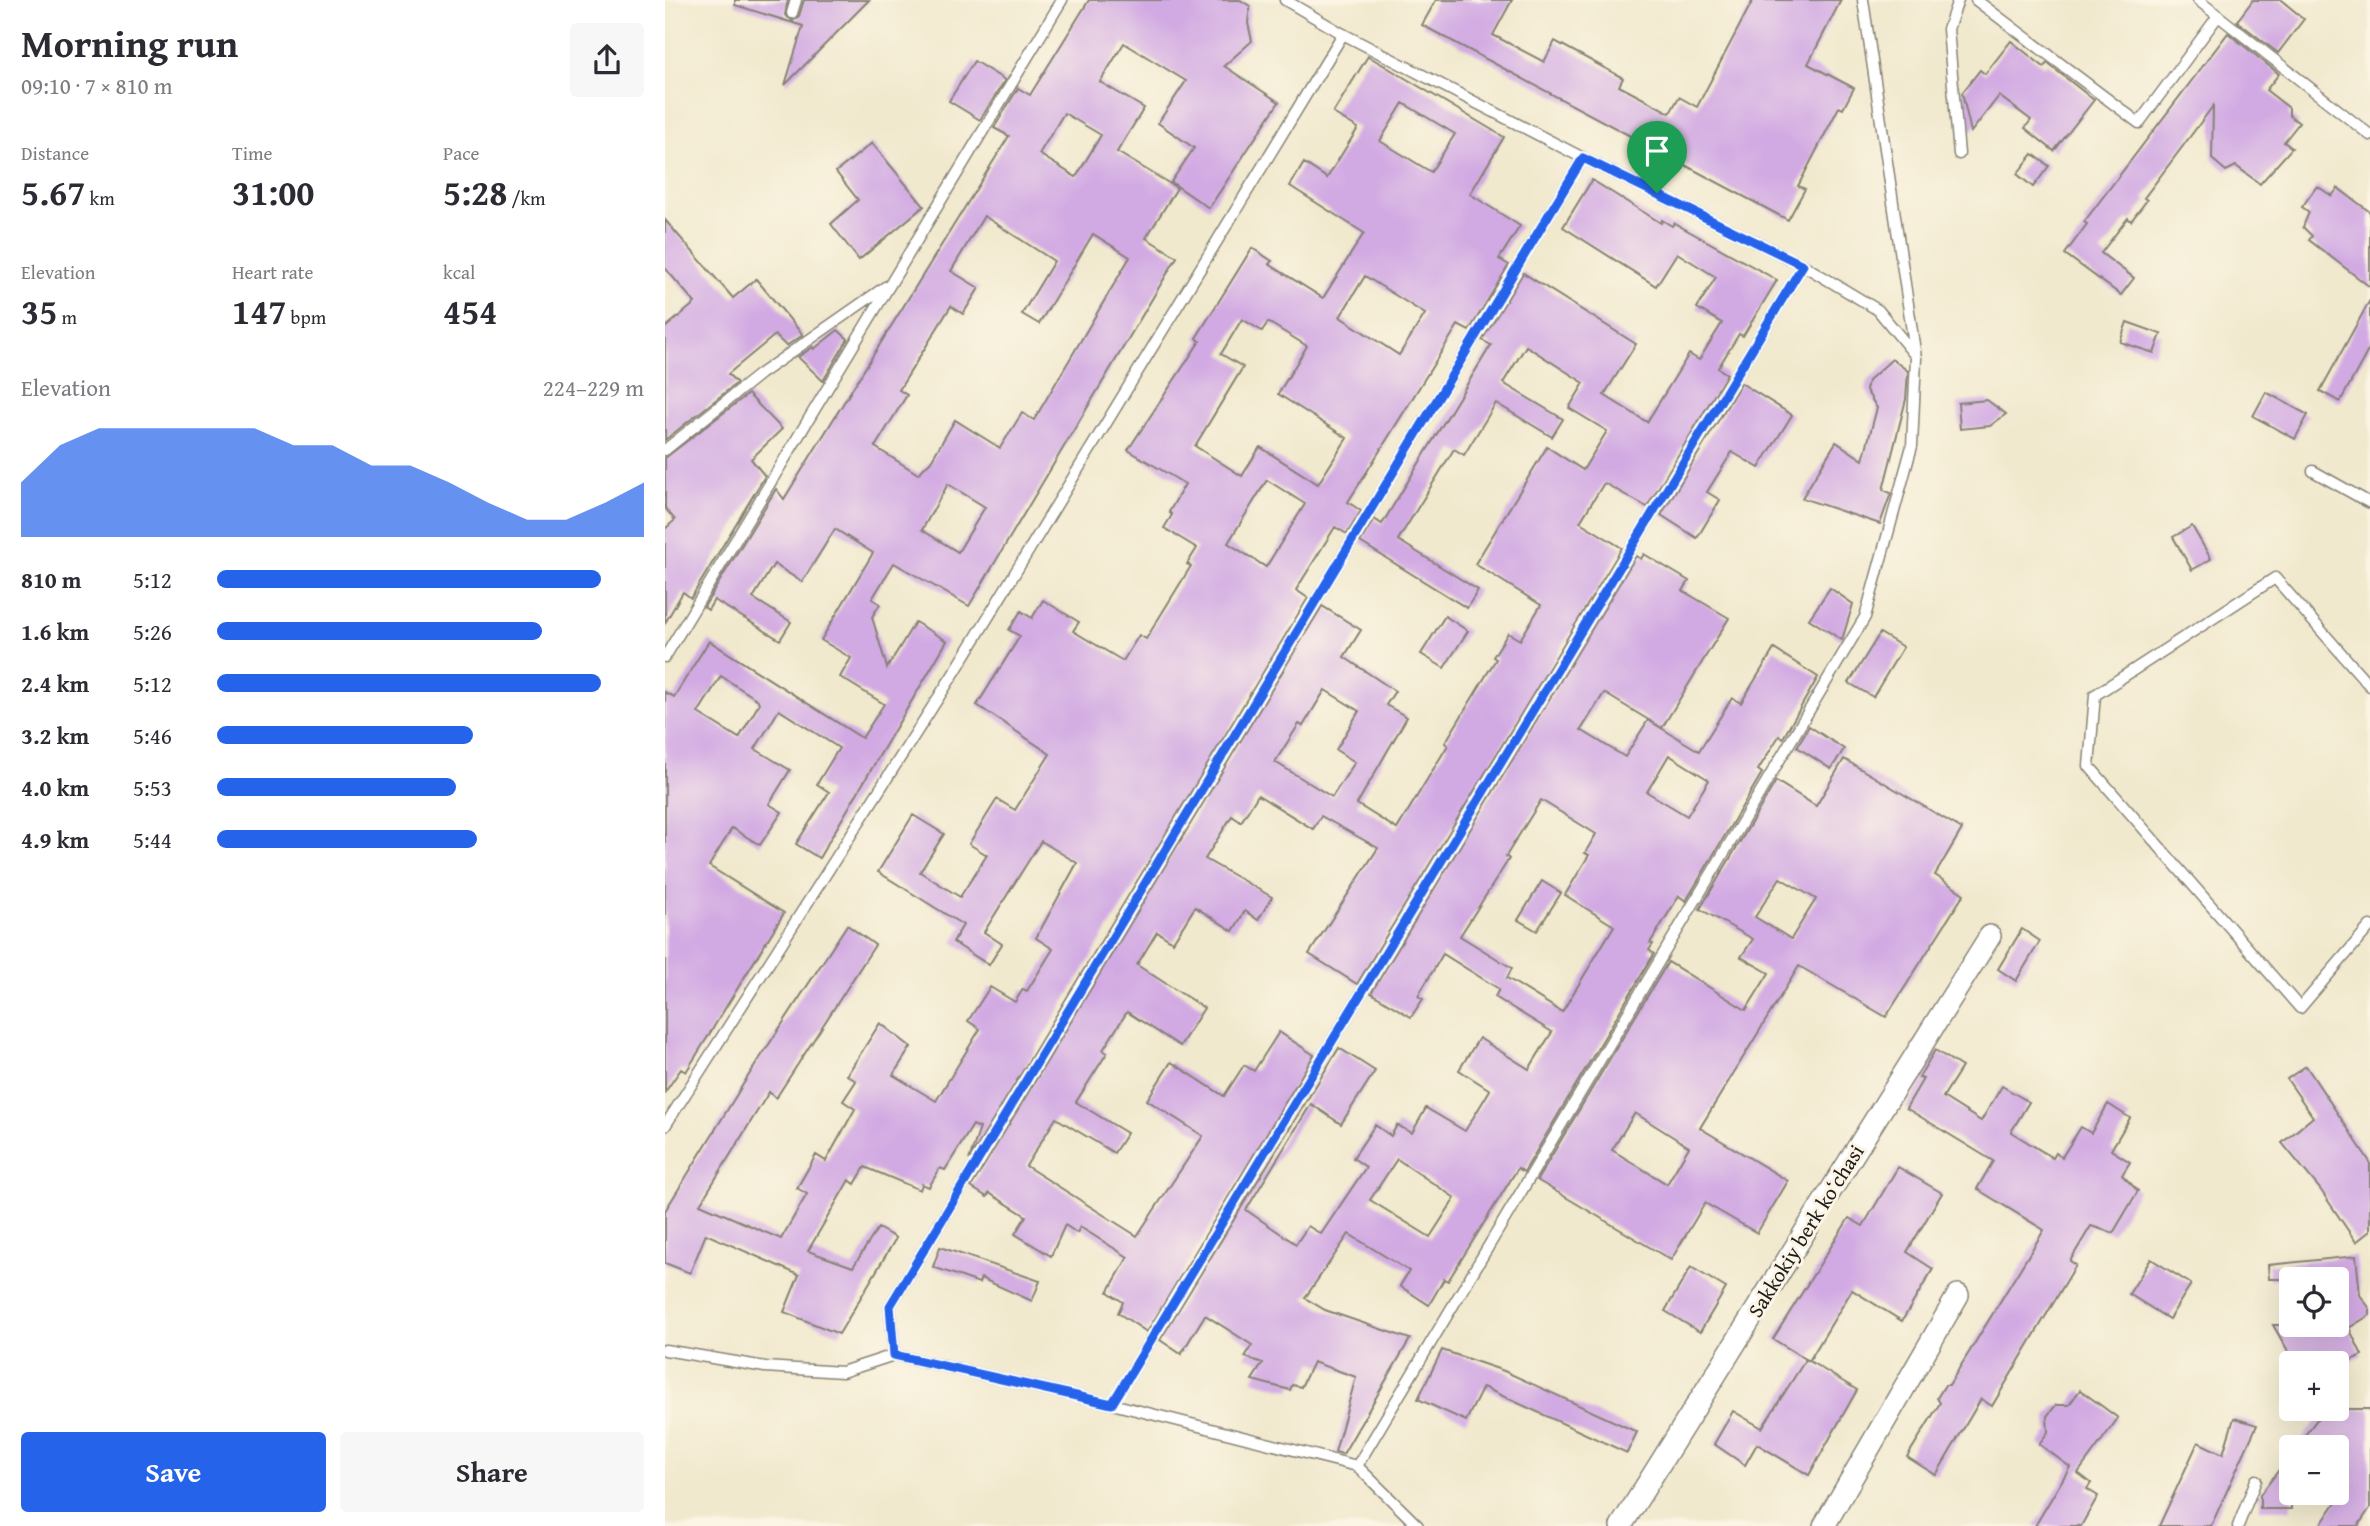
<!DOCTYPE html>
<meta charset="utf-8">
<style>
:root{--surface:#fff;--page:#f7f7f7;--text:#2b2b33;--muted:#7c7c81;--accent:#2563eb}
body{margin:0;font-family:"Gentium Book Plus",serif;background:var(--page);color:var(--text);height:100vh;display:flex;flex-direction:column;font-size:26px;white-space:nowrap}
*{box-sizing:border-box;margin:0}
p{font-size:23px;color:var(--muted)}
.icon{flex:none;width:38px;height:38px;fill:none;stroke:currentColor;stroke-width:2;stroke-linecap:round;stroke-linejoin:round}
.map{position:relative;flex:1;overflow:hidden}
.drawer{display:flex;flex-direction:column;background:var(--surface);width:665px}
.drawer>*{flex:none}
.buttons{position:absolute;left:1614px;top:1267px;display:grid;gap:14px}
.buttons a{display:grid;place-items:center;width:70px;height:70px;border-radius:7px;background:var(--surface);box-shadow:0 7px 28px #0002;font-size:35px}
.pin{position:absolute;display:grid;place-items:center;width:60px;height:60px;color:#fff;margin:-72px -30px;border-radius:50% 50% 50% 0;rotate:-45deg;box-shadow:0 0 7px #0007}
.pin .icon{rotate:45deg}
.round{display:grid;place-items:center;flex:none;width:74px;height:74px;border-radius:7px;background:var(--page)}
.overview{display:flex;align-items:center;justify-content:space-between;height:119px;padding:0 21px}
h1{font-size:38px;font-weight:600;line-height:52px}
.metrics{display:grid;grid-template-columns:repeat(3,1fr);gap:10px;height:119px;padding:7px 21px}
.metrics div{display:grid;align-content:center}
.metrics b{font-size:35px;font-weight:600}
.metrics small{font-size:19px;font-weight:400}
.metrics p{font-size:19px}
.chart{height:196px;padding:14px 21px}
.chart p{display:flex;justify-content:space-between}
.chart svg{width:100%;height:126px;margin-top:7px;fill:var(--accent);opacity:.7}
.cta{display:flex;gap:14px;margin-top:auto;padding:14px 21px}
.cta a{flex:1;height:80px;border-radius:7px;background:var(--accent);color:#fff;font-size:28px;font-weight:600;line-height:80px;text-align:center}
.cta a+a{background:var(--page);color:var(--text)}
ul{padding:0 21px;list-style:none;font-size:23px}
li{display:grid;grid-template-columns:112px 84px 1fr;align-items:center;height:52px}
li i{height:18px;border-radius:9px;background:var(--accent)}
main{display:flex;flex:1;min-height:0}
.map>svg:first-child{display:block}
.building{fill:#d2aae3;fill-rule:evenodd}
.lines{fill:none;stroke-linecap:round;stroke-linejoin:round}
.service-casing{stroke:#868275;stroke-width:13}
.minor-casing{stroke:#868275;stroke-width:24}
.service{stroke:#fff;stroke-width:10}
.minor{stroke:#fff;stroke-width:21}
.route-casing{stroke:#fff;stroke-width:14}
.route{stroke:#2563eb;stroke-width:9}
.labels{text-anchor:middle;stroke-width:6;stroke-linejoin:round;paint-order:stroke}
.street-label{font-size:21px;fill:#1c1c1c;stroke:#fcf5e5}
</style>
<main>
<section class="drawer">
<div class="overview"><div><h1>Morning run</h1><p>09:10 · 7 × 810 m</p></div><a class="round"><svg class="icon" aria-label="share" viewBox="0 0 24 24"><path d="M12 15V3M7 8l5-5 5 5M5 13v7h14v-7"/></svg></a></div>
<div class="metrics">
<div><p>Distance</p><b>5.67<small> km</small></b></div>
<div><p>Time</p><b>31:00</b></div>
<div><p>Pace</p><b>5:28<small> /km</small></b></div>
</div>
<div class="metrics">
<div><p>Elevation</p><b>35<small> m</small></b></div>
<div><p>Heart rate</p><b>147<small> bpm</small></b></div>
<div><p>kcal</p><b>454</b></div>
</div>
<div class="chart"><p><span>Elevation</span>224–229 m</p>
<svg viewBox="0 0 160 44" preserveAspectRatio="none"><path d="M0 44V25L10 12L20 6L30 6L40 6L50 6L60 6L70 12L80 12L90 19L100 19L110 25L120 32L130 38L140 38L150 32L160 25V44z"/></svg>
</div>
<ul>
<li><b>810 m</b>5:12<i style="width:90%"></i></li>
<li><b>1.6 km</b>5:26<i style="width:76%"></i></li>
<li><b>2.4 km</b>5:12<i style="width:90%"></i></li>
<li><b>3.2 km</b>5:46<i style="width:60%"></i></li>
<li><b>4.0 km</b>5:53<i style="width:56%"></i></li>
<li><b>4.9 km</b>5:44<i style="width:61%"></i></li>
</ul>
<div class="cta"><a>Save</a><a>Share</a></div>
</section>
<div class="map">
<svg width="1705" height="1526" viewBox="0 0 1705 1526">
<rect width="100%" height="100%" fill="#fcf5e5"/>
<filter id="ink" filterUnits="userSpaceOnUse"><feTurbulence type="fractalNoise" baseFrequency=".0143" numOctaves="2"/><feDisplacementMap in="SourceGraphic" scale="14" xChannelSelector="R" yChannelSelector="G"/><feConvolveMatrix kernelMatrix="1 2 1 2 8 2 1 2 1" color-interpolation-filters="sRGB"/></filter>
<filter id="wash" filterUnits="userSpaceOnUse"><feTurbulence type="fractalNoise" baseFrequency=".00686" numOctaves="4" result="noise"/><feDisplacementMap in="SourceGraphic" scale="28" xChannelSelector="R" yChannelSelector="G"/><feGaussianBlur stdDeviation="1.57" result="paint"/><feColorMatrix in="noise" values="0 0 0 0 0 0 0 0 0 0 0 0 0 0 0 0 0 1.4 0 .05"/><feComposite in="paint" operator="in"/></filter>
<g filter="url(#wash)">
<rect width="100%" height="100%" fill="#f1e9ce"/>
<g id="blocks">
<g class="building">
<path d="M70,0h53l-3,15 8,6 6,-5 5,-16h65l-84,85 18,-59 -68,-21z"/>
<path d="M424,0h151l10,6 -2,17 4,18 -28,25 55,36 -70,106 -38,-26 23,-34 -36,-25 28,-42 -62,-38 -24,39 44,26 -27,44 60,36 -31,50 31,19 -208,349 -75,-43 -22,36 8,5 -8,13 15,51 28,-46 32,19 -128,217 -23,-14 33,-52 -12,-8 22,-36 -60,-38 -24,39 35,21 -21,34 13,8 -22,33 -28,-17 -23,38 75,47 -98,159 -5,-3 -16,23v-400l9,5 35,-56 153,97 22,-34 -44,-27 11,-19 -30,-18 52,-87 -38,-24 -33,53 -28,-18 -21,34 38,24 -11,18 -66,-40 -6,10 -4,-3 72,-118 8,10 225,-363 -15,-8 24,-40 12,7zM399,113l37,22 -25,42 -37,-23zM319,216l70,45 -32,53 17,10 54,-90 37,23 -96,163 -12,-7 -22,35 -45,-28 -24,41 -13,13 -43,-27 32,-52 -8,-5 52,-84 12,8 16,-26 -28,-17zM283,484l37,23 -27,45 -36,-22zM56,676l37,24 1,4 -20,34 -41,-25z"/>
<path d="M771,0h76l-19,35 51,27 11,-21 68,37 -4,8 51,27 9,-16 18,10 56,-107h88l-33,64 46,24 -11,21 -4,-2 -41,79 7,3 -17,31 -366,-195z"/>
<path d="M1588,0h28l23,19 -26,34 -41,-32z"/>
<path d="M1563,33l51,41 -13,16 23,18v7l10,8 -15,19 8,6 -32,36 -24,-18 -10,5 -14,-12 1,-53 -69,92 3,2 -16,21 -3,-3 -27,35 33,25 -13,17 -56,-41 22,-30 -3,-2z"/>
<path d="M1346,41l33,26 3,-4 47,37 -40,51 -29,-23 6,-8 -32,-24 -28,36 -9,-39 18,-23 5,4z"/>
<path d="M703,56l136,81 -34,57 50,32 -21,33 10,6 -40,66 -11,-6 -110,177 13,9 -14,23 -12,-7 -39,63 12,8 -339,562 11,-32 -7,-3 -28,45 -5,-2 -11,19 -7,-3 -2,6 -55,-23 -10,17 -6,-4 -41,71 45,16 25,-39 18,10 -57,96 -55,-22 15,-37 -93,-41 -16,39 -25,-10v-52l82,-133 100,-153 28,20 -99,153 -7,-6 -69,112 81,35 26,-45 -10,-6 19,-33 10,6 29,-52 -12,-8 13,-20 -9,-6 33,-52 31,24 -18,28 43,26 44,-72 -12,-8 22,-34 25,15 8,-13 4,2 26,-42 -17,-11 41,-75 -36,-22 -57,91 18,12 -13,21 -36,-23 10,-17 -85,-53 35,-57 31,19 -24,38 40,25 27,-42 -18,-11 28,-45 18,11 35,-56 -73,-49 43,-69 -11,-6 12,-19 11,7 11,-18 36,22 -6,9 50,30 16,-26 7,4 45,-73 -4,-2 10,-16 -33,-20 8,-13 -3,-3 16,-28 -57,-34 72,-109 -4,-3 56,-90 20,13 -3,3 54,34 41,-65 -74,-47 14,-23 23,15 31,-50 -25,-15zM738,103l52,31 -24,38 -51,-31zM700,276l60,38 -26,41 -59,-38zM577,319l20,12 6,-9 39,24 -29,48 69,44 -29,46 -58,-37 -18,29 -47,-30 48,-79 -22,-13zM602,480l38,24 -39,63 -38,-24z"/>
<path d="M309,61l31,19 -25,40 -31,-19z"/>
<path d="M207,143l52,63 -65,54 -28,-36 27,-24 -22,-28z"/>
<path d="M1368,154l16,12 -16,21 -16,-13z"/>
<path d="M927,180l69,43 1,-3 10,6 2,-3 103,57 -34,56 -4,-2 -21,34 9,6 -80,133 -43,-24 -24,39 42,26 -265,436 -48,-30 69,-106 -57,-32 -8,13 -55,-34 -17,27 -9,-6 -27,43 67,38 -14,23 -13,-9 -12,20 -38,-24 -22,35 -16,-10 -20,33 67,43 -24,38 -53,-34 -24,38 4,3 -31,49 51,31 -13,20 -58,-35 -30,48 111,70 66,-100 -56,-36 24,-38 53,34 20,-31 10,6 25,-39 35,23 -167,277 -29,-19 5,-11 -15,-10 20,-35 -48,-30 -3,6 -12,-8 -14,31 -36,-22 11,-18 -37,-23 -2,4 -16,-10 351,-581 39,24 -17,27 51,34 -9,14 21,12 -50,87 40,25 51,-84 -3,-2 51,-84 -3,-2 15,-24 12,7 21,-35 -66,-41 72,-117 36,23 24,-39 -38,-23 15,-25 -58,-37 -23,37 60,36 -11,18 -56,-34 -32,52 -10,-6 -56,91 80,50 -11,18 -107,-66 14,-23 8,5 109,-179 -9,-5 41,-67 113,71 -32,51 43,27 42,-68 10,6 23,-37 -25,-15 19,-31 -39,-24 -21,33 -93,-59zM660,690l34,21 -23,39 19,12 -23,35 -57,-35 24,-38 4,2z"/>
<path d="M1652,186l15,10 6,-8 32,24v75l-61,-47 3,-4 -9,-9 6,-15 -7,-5z"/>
<path d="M0,220l68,78 23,-19 47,56 -17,11 -11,-11 -47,39 9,9 -72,57v-112l30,-25 -30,-35z"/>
<path d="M1705,300v47l-30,55 -20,-11z"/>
<path d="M1462,322l34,12 -7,19 -34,-11z"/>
<path d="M173,330l10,9 -25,42 -25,-24 15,-10 1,2z"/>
<path d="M1227,359l16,12 -2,28 -23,91 8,3 -11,31 -78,-26 34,-56 27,18 14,-52 -11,-18 2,-9z"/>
<path d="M1076,383l51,32 -33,53 -27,-16 -25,40 13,8 -23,38 -36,-23z"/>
<path d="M1601,392l42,23 -13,24 -42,-23z"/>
<path d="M83,394l34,35 -31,30 14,17 -74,122 -8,-6 -18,31v-94l10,-9 -10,-12v-50z"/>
<path d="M1322,400l19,14 -16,12 -30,3 -2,-26z"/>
<path d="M1527,526l19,33 -19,11 -19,-33z"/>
<path d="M979,554l45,27 -6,10 46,27 -67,110 -58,-35 -23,37 44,27 23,-37 51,31 33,-53 9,5 33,-54 44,28 -35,61 -4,-2 -21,34 4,3 -76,128 -7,-5 -29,47 3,1 -4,6 5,4 -130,218 -6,-4 -70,113 -4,-2 -15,26 -29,-19 9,-15 -60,-37 -44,64 20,12 85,29 -67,115 -8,-2 21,-75 -43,-15 -12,25 -9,-2 -2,5 -38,-10 11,-17 -18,-6 7,-12 -47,-30 -24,39 -21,-14 179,-292 36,23 -34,53 -30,-20 -65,106 50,34 12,-18 13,8 45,-67 -13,-9 22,-33 16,11 6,-11 15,8 14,-25 39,23 25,-41 -31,-20 20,-32 50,31 23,-37 -57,-35 4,-8 -56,-35 -25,42 5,3 -12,18 -40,-24 265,-437 5,3zM1004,755l40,25 -22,36 -40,-24zM876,800l55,34 -11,19 4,2 -24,40 49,31 -52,86 -55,-34 5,-10 -52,-32 49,-77 -3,-3zM732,1159l58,39 -25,39 -60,-37z"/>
<path d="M1165,588l23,16 -11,36 -33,-21z"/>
<path d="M780,616l23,15 -24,37 -23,-14z"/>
<path d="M1215,633l23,14 -30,50 -24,-14z"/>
<path d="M1144,726l35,23 -13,20 -34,-22z"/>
<path d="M1179,759l118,70 -27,46 29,19 -78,123 -87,-51 -99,162 88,53 -31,52 -52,-30 -34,57 -134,-80 131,-218 78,48 23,-37 -28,-16 12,-18 -53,-30 76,-128 40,25zM1115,878l36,21 -25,40 -36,-22zM970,1113l54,34 -22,37 -55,-34z"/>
<path d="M877,881l19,12 -24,38 -19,-11z"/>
<path d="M1357,929l18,12 -24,40 -18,-12z"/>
<path d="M1270,1050l27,17 -19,30 38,24 21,-35 27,16 -18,30 42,26 3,-5 6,4 19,-30 10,6 17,-29 22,14 -19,32 19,12 -8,13 16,16 -25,42 -22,-7 -21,35 6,4 -84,141 -11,-7 -45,76 -29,-18 33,-54 -3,-5 8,-13h4l95,-155 -67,-41 16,-28 -87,-53 17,-29 -4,-2z"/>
<path d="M1641,1066l64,96v69l-14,11 -36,-53 -38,-46 31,-26 -26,-38z"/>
<path d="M1233,1167l44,26 -35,59 26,17 -31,52 -50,-31 -43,71 -36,-22 76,-121 14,8z"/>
<path d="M275,1247l100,34 -8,20 -51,-23 -2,5 -46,-16z"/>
<path d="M1691,1256l4,39 10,14v6l-21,13 13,27 -17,8h-50l-22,-38h63v-46h-67l-1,-14z"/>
<path d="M1486,1259l40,25 -22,35 -40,-25z"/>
<path d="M1026,1267l35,21 -26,44 -35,-21z"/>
<path d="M777,1350l62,21 133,61 -10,21 -144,-66 -17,34 -48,-22z"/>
<path d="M1141,1359l51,31 -48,85 -52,-31 -12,21 -31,-21 19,-33 29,17z"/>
<path d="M1415,1390l38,28 -40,55 13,10 -4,6 11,7 -17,30h-46l35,-59 -31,-23 9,-12 -1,-16 9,-11h13z"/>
<path d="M1660,1409h45v99l-12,18h-38l16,-24v-55h-40z"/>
<path d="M1569,1418l23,7 -46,101h-52l39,-84 25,12z"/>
<path d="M1626,1454v55h-31v-14z"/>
</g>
</g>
</g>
<g filter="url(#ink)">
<use href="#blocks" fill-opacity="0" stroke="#868275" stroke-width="2"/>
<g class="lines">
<g class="service-casing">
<g id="service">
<path d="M620,0l58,34 240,124 220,107 75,45 37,45"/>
<path d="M1293,0l-10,29 11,125"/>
<path d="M1311,0l163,123 79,-107"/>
<path d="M1533,0l172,135"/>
<path d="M127,13l4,-13"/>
<path d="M0,450l95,-76 125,-87"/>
<path d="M1648,471l57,32"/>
<path d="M0,657l397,-657"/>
<path d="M1705,686l-95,-108 -180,117 -6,71 211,242 70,-82"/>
<path d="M0,1126l291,-456 387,-636"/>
<path d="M0,1350l100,17 77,5 52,-17 218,49 245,62 61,60"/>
<path d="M229,1355l-4,-49 693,-1148"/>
<path d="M447,1404l691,-1139"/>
<path d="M692,1466l508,-849 47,-171 4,-88 -53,-358"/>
<path d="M1573,1526l18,-46"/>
</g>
</g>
<g class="minor-casing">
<g id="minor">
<path d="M956,1526l369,-590"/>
<path d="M1159,1526l134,-231"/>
</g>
</g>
<use href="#service" class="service"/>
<use href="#minor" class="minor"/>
</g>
</g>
<g class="lines" filter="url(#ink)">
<g class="route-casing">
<path id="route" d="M918,158l220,107 -691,1139 -218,-49 -4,-49z"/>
</g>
<use href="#route" class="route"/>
</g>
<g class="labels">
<g class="street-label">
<text transform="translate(1141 1231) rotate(-58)" y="7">Sakkokiy berk koʻchasi</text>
</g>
</g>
</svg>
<div class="buttons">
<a><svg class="icon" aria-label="locate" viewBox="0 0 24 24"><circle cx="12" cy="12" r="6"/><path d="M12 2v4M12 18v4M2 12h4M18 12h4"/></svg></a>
<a>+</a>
<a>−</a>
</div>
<div class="pin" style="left:992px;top:193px;background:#1e9e55"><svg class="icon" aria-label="arrive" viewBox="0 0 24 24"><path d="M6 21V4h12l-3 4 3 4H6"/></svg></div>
</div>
</main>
